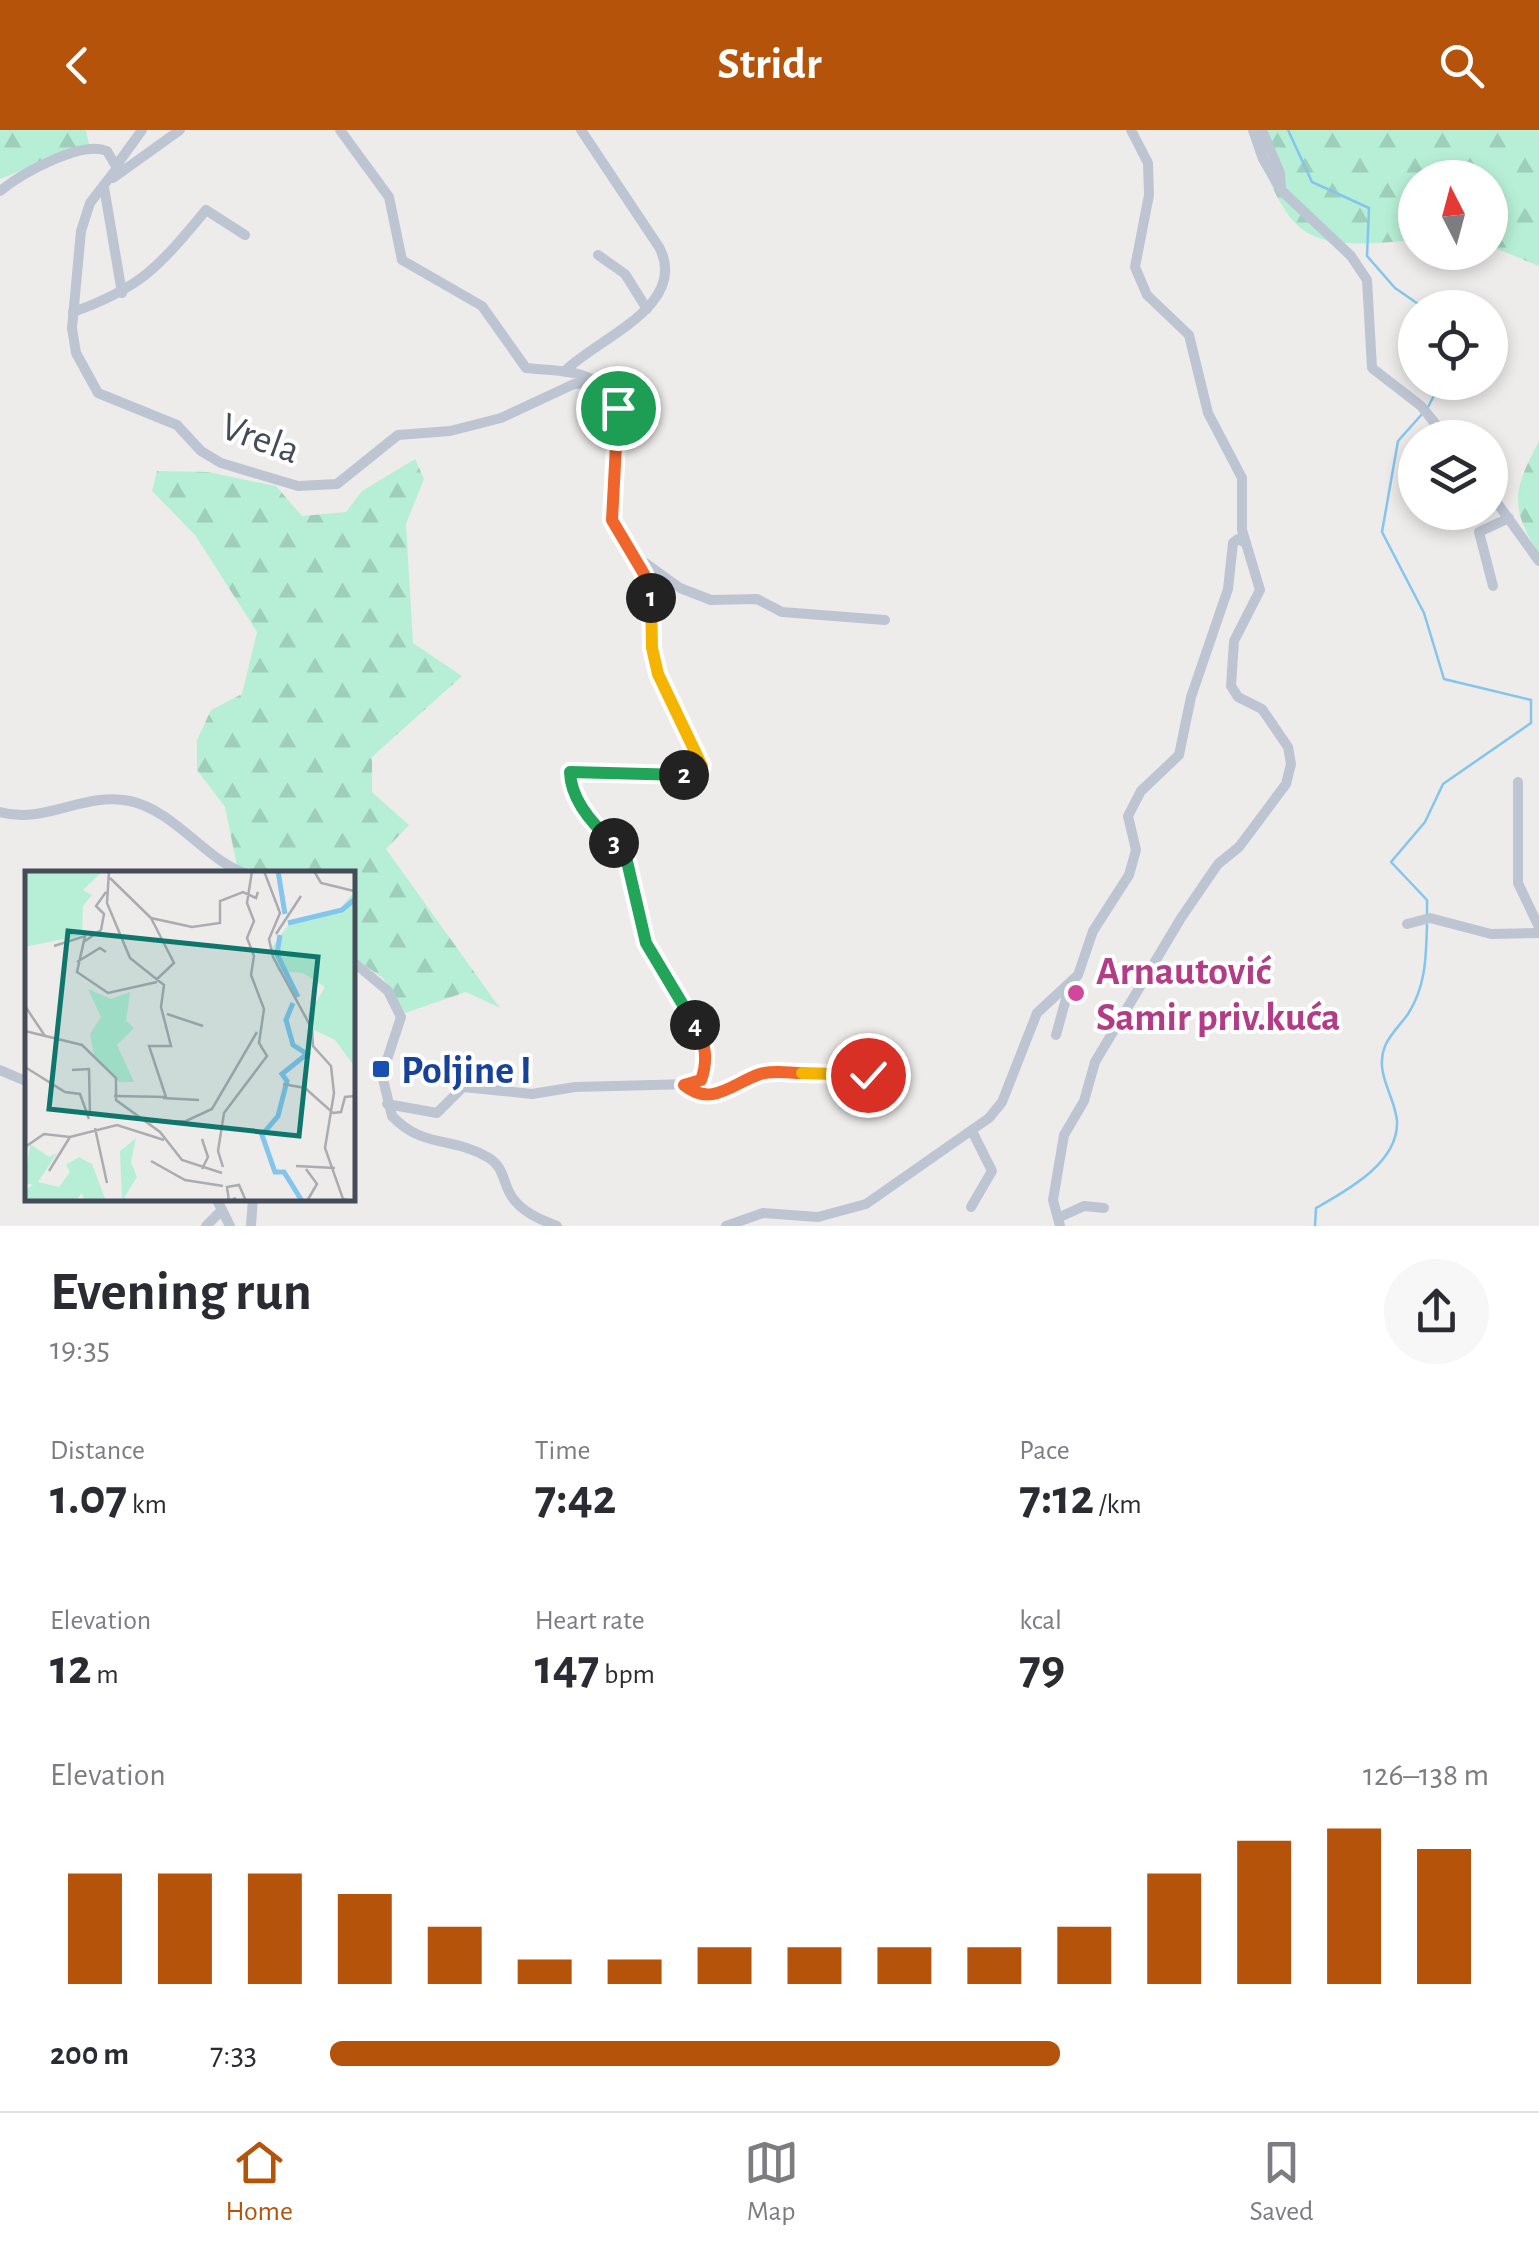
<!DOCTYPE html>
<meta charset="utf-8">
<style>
:root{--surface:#fff;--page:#f7f7f7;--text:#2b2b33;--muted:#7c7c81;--line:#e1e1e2;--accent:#b45309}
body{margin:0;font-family:"Alegreya Sans",sans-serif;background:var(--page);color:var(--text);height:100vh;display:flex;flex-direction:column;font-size:38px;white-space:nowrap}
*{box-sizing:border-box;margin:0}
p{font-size:32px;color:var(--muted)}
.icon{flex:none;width:55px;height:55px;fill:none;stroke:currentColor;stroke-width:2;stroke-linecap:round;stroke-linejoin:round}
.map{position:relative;height:1096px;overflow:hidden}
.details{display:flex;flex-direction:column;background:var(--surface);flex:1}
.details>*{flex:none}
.needle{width:65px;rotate:354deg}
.buttons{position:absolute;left:1398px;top:30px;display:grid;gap:20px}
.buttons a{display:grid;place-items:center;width:110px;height:110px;border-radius:50%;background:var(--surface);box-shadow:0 5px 15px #0003;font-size:50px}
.pin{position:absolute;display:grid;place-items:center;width:85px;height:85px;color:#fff;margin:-42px;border:5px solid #fff;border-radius:50%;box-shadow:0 2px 10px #0007}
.km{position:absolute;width:50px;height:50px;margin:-25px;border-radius:50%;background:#222;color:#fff;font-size:28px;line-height:50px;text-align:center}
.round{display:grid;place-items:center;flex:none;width:105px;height:105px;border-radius:52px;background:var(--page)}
.head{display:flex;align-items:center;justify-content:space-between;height:170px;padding:0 50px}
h1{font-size:55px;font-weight:700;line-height:75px}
.stats{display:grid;grid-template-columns:repeat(3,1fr);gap:15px;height:170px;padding:10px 50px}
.stats div{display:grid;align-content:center}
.stats b{font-size:50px;font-weight:700}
.stats small{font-size:28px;font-weight:400}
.stats p{font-size:28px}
.chart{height:280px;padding:20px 50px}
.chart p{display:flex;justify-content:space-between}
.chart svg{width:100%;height:180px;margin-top:10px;stroke:var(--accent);stroke-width:6}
ul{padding:0 50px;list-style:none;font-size:32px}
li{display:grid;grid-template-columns:160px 120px 1fr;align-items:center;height:75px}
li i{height:25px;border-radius:12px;background:var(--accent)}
header{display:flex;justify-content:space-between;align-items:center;height:130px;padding:0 50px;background:var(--accent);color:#fff;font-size:45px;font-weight:700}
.tabs{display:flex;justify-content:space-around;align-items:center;height:140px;border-top:2px solid var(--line);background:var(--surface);font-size:28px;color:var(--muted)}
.tabs a{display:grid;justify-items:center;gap:5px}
.tabs .current{color:var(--accent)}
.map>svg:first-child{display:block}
.forest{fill:url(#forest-firs)}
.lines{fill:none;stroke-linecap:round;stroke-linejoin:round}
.stream{stroke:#83c5ed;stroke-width:2.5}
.minor{stroke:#bec5d2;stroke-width:10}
.split-1-casing{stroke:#fff;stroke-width:20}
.split-2-casing{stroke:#fff;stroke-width:20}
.split-3-casing{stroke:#fff;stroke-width:20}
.split-4-casing{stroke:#fff;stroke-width:20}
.split-5-casing{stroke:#fff;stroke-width:20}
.split-6-casing{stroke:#fff;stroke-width:20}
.split-1{stroke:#f0652b;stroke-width:12}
.split-2{stroke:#f5b400;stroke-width:12}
.split-3{stroke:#22a559;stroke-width:12}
.split-4{stroke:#22a559;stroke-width:12}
.split-5{stroke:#f0652b;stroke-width:12}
.split-6{stroke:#f5b400;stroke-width:12}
.hotel-dot{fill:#d1479c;stroke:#fff;stroke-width:4}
.transit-dot{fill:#1a4fb4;stroke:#fff;stroke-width:4}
.labels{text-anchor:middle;stroke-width:8;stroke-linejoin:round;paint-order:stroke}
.street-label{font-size:40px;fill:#444b59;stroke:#fff}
.hotel-label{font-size:40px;font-weight:bold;fill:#b23c85;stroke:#fff;text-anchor:start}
.transit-label{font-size:40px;font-weight:bold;fill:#164399;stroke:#fff;text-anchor:start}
.inset-river{fill:none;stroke:#83c5ed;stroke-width:5}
.inset-road{fill:none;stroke:#aaacb1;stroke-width:2.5}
.view{fill:#0f766e;fill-opacity:0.15;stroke:#0f766e;stroke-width:5}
.inset-edge{fill:none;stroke:#444b59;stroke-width:5}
</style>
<header><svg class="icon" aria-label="back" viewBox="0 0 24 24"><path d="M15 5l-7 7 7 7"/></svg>Stridr<svg class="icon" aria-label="search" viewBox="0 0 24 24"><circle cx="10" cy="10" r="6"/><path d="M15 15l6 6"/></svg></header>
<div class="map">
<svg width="1539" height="1096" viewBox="0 0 1539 1096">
<defs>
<pattern id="forest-firs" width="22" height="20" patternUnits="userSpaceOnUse" patternTransform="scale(2.5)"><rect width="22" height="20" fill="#b7efd6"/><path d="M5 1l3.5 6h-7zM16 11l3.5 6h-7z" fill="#9fceba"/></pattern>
</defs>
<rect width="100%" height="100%" fill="#eeeceb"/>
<g class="forest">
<path d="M0,0h86l3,14 -89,35z"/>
<path d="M1249,0h290v136l-49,-20v-68h-75v62c-120,12 -124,-3 -166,-110z"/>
<path d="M1539,311v113c-31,-49 -25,-65 0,-113z"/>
<path d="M415,329l9,20 -18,45 7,119 49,33 -90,81v35l37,33 -23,24 114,159 -34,-16 -61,21 -22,-35 -30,-21 -1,-83 -80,-1 -35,-7 -12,-59 -28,-37v-30l14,-30 31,-16 15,-62 -62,-97 -43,-44 5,-20 51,1 68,14 26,30 44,-4 16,-21z"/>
</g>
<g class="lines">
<g class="stream">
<path d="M1288,0l24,52 57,26 -2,48 28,32 29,20"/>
<path d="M1428,277l13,-25"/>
<path d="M1423,283l-25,28 -16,91 42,81 20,66 87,21v23l-88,61 -18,38 -34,40 36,38v17"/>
<path d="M1315,1096l1,-18c30,-17 83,-45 81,-87 -2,-25 -23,-48 -12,-75 5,-12 16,-22 23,-32 18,-28 18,-57 19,-89"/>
</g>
<g class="minor">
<path d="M340,0l49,67 13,63 80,46 44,62c36,4 66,0 90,31l-2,131 36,58 2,60 6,26 43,92 -7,10 -119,-7 -6,8 21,43 36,37 21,86 53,89 6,35 -5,13 -10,4 -116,3 -43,7 -69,-7 -26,26 -50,-9"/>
<path d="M1253,0l10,29 18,31 70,66 16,24 5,88 49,38 26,32"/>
<path d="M1262,0l18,43 1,16"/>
<path d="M116,36l26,-36"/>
<path d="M113,48l67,-48"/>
<path d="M104,57l18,106"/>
<path d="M0,61c21,-17 81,-51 107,-40l10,17 -27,35 -9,28 -9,97 4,25 22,40 79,32 24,26 20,12 77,23 39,-2 61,-49 52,-4 51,-13 73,-34 25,-2"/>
<path d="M598,125l27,19 22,35"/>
<path d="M73,182c70,-25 87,-47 133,-102l39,25"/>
<path d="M566,240c31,-31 124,-65 93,-123l-78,-117"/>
<path d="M1490,363l49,68"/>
<path d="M637,427l43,31 31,12 46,-1 25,13 103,8"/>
<path d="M1493,456l-14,-54 30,-14"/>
<path d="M1518,652v101l21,44"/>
<path d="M0,682c45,13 84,-21 130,-11 46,10 79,63 118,73"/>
<path d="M1407,794l23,-6 61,16 48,-1"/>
<path d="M352,831l36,30 13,26 -19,58 10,41c31,33 61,20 97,42 16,10 13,24 23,39 10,15 29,23 45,29"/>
<path d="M1056,905l13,-47"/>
<path d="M0,940l28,12"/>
<path d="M685,955c29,24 50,-5 79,-12 47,-11 83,14 130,-11l11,12"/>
<path d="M216,1068l14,28"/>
<path d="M971,1077l21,-36 -19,-38"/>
<path d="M1060,1087l24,-11 20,2"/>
<path d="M206,1096l16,-16"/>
<path d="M251,1096l2,-28"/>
<path d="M726,1096l37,-13 55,4 48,-13 123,-86 13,-16 35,-89 41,-38 15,-44 36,-56 7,-25 -8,-34 13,-25 38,-36 12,-58 37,-108 5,-46 5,-4 8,4"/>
<path d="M1060,1096l-7,-26 11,-65 20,-34 11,-39 86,-144 37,-54 21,-17 47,-63 5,-20 -3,-17 -26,-38 -24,-12 -7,-11 3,-45 26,-51 -18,-60v-52l-34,-65 -19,-78 -42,-40 -12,-28 14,-72 -1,-32 -17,-33"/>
</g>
</g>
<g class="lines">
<g class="split-1-casing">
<path id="split-1" d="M618,278l-6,112 32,54 7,24"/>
</g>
<g class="split-2-casing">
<path id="split-2" d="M651,468l1,50 6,26 44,92 -8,10 -10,-1"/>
</g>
<g class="split-3-casing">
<path id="split-3" d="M614,713c-21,-18 -43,-42 -44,-71l114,3"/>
</g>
<g class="split-4-casing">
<path id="split-4" d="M614,713l12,14 20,86 49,82"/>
</g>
<g class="split-5-casing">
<path id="split-5" d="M695,895c11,16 13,37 6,55l-17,5c28,23 49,-2 76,-11 13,-4 29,-1 42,-1"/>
</g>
<g class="split-6-casing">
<path id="split-6" d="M802,943l66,2"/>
</g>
<use href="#split-1" class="split-1"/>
<use href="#split-2" class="split-2"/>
<use href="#split-3" class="split-3"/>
<use href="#split-4" class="split-4"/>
<use href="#split-5" class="split-5"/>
<use href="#split-6" class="split-6"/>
</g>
<circle class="hotel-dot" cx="1076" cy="863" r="10"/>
<rect class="transit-dot" x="371" y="929" width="20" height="20" rx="5"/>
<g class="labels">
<g class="street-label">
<text transform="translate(261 307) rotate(20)" y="14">Vrela</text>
</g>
<g class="hotel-label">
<text x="1096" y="854">Arnautović<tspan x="1096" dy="46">Samir priv.kuća</tspan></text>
</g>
<g class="transit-label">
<text x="401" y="953">Poljine I</text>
</g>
</g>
<g transform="translate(25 741)">
<rect width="330" height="330" fill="#eeeceb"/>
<path d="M5,273l19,13 8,-4 -19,29 21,5 11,-15 -4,-7 13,-8 13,7 14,37h-22l-2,-8 -6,8h-51v-11l8,-5 -8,-2z" fill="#b7efd6"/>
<path d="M0,0h78l-20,19 9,5 -9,11 -1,29 -57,12zM330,20v176l-20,-27 -23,-11 -4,-14 17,-28 -22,-14 -25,-2 -8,-21 22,-30 45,-8zM63,118l23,10 19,-7 -4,29 8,7 -17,17 17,37h-15l-25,-27 -4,-21 11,-17zM111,267l-5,24 6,15 -15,24 -2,-50z" fill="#b7efd6"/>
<path class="inset-river" d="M253,0l7,43M263,52l54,-13 13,-11M255,64l-3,19 21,43M268,132l-7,17 7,25 14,9 -25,20 5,7 -9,35 -16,19 13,37h9l18,29"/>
<path class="inset-road" d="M84,0l-2,32 23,55 34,27 -3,22 10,39h-22l17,51 -52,-1M239,0l16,42 -11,26 4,18 39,72 1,17 18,20 3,27 -9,55 18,51 9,2M289,0l7,12 33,8M85,7l41,40 41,9 28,-4v-22l23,-9 13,6 2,-6M126,47l23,45 -18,17M251,63l25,-38M60,70l16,-11 3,-16 -8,-8 10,-14M29,75l31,-10 -8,36 31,21 49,-11M52,91l23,-14 6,4M0,135l20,30M142,143l36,12M0,160l57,14 34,33v22l44,32 22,28 40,13M0,196l40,25 15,2 9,25M47,199l17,-1 1,46M258,213l22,4 28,25 8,-1 4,-15 10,-1M138,227l36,2M122,251l39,-1 26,-12 45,-77M70,257l12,55M177,268l6,18 -6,12M0,276l19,-13 26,3 47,-12 47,15M126,290l34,19 38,6M271,295l39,2M198,296l-5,-16 6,-38 43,-57 -8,-13 5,-34 -13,-34 3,-19 -7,-18 7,-17 -7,-18 5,-32M281,298l11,15 -10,17M24,300l21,-34M211,327l-7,3 -2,-14 12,-2 7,16"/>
<path class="view" d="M43,60l250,26 -19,179 -250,-27z"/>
<rect width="330" height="330" class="inset-edge"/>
</g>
</svg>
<div class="buttons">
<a><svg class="needle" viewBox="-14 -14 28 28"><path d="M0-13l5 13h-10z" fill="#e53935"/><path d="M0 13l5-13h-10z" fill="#7c7c81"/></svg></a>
<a><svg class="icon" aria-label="locate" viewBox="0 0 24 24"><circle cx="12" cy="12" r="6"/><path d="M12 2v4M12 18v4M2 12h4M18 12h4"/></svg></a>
<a><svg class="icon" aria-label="layers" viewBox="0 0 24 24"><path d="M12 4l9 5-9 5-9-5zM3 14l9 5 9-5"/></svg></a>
</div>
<div class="pin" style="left:618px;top:278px;background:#1e9e55"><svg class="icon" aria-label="arrive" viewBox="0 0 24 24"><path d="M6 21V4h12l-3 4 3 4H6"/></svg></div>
<div class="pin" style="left:868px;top:945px;background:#d93025"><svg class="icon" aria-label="check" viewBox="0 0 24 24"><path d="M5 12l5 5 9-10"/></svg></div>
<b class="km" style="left:651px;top:468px">1</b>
<b class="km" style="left:684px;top:645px">2</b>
<b class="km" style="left:614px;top:713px">3</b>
<b class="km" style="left:695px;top:895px">4</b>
</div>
<section class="details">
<div class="head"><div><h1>Evening run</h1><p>19:35</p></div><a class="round"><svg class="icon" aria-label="share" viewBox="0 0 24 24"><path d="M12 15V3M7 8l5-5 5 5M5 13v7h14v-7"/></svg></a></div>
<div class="stats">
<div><p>Distance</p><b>1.07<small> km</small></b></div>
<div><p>Time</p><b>7:42</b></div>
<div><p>Pace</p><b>7:12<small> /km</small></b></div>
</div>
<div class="stats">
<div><p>Elevation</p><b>12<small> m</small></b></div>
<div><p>Heart rate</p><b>147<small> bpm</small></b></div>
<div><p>kcal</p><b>79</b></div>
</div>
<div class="chart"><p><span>Elevation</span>126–138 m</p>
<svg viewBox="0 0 160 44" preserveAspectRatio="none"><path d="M5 44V17M15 44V17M25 44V17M35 44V22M45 44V30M55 44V38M65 44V38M75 44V35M85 44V35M95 44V35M105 44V35M115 44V30M125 44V17M135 44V9M145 44V6M155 44V11"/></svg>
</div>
<ul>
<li><b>200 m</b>7:33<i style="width:63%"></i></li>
</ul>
</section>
<nav class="tabs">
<a class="current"><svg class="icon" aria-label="home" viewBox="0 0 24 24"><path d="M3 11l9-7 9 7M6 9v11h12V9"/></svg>Home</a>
<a><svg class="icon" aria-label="map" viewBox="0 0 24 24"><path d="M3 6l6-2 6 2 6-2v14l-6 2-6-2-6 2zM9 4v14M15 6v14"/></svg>Map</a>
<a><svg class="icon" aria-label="saved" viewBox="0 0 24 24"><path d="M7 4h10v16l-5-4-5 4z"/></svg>Saved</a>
</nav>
